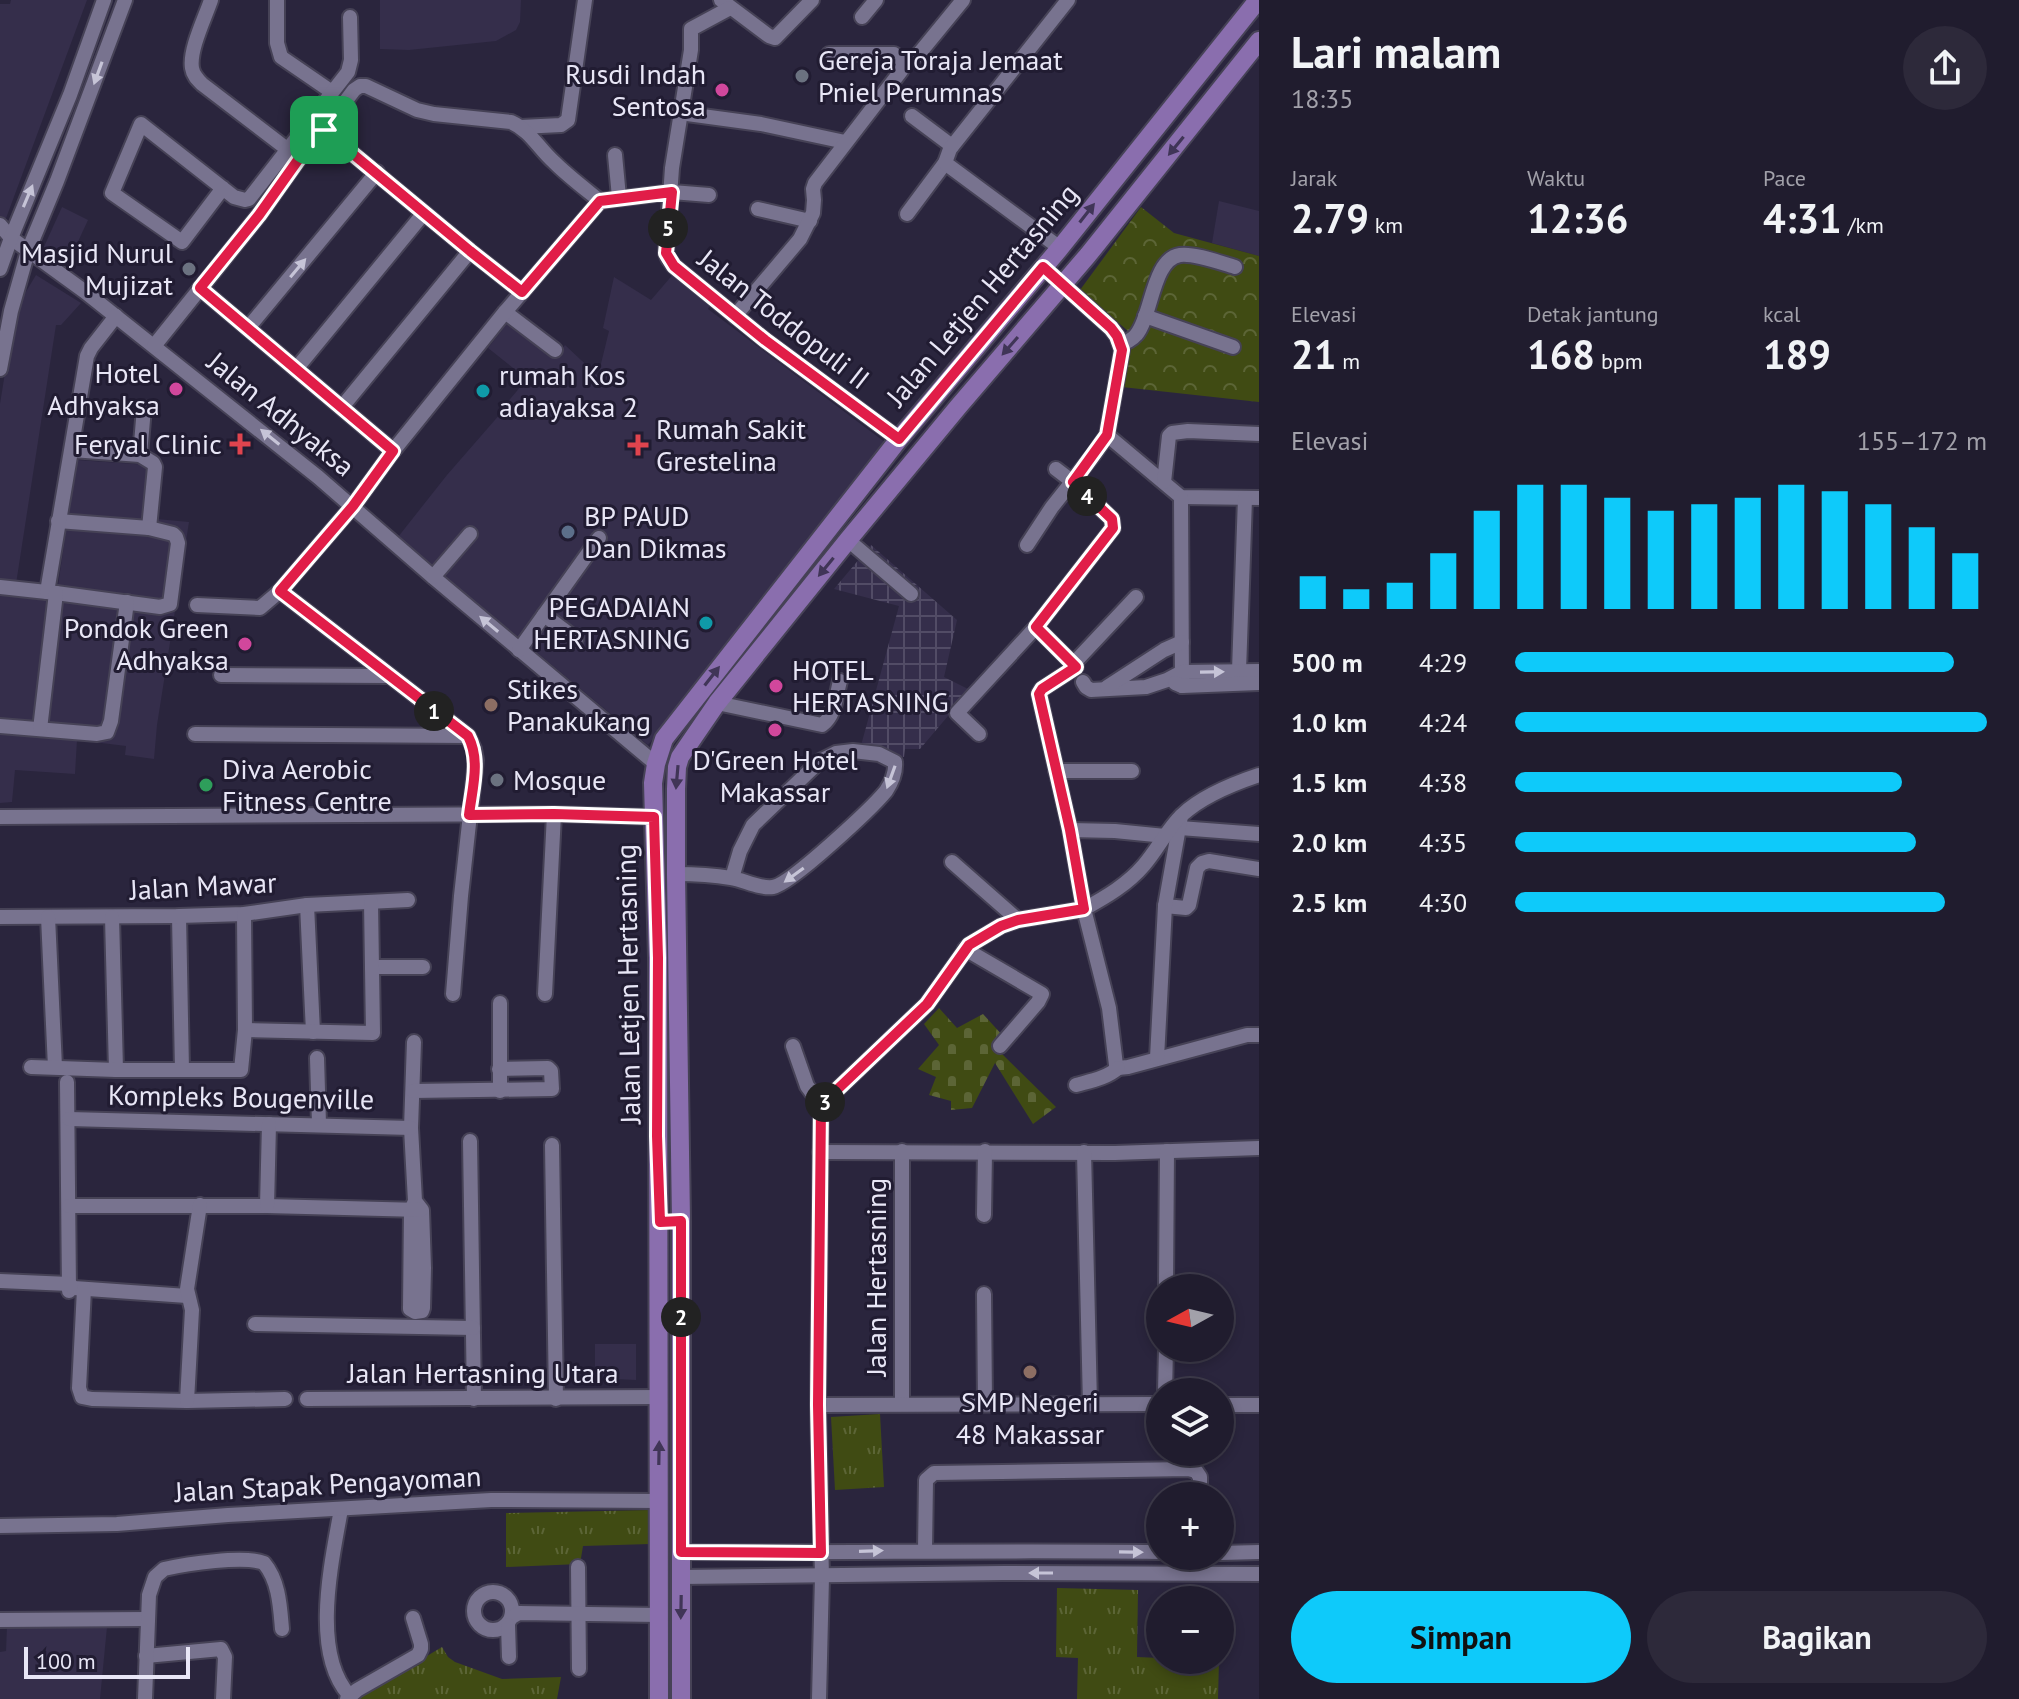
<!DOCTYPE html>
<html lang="id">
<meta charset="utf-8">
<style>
:root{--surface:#201c2e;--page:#2d293a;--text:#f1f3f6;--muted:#a2a1aa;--line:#3d3a4a;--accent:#0ecafa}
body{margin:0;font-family:"PT Sans",sans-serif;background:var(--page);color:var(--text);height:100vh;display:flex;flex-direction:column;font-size:30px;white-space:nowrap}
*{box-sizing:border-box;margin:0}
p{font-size:26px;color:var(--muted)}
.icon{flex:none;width:44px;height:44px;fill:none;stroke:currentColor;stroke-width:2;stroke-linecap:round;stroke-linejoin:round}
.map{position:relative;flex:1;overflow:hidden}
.panel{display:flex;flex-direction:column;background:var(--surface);width:760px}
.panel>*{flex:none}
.needle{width:52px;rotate:262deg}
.tools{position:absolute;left:1146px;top:1274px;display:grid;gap:16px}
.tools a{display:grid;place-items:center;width:88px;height:88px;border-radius:50%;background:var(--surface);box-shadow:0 4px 12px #0003,0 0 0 2px var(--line);font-size:40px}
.scale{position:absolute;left:24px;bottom:20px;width:166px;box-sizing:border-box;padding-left:8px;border:4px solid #e8e6f6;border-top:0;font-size:22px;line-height:28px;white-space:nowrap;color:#e8e6f6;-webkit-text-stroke:6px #211c32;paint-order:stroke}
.pin{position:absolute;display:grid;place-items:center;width:68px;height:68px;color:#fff;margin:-34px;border-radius:16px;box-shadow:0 4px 12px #0006}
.km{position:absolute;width:40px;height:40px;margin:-20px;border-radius:50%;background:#222;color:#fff;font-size:22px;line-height:40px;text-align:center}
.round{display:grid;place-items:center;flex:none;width:84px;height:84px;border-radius:42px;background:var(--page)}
.headline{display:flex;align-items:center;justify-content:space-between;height:136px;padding:0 32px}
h1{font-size:44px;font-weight:700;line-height:60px}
.stats{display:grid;grid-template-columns:repeat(3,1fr);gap:12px;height:136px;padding:8px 32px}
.stats div{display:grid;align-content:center}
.stats b{font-size:40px;font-weight:700}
.stats small{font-size:22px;font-weight:400}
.stats p{font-size:22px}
.chart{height:224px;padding:16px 32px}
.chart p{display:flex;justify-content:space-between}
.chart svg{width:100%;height:144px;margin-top:8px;stroke:var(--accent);stroke-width:6}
.primary-button{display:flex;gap:16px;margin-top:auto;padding:16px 32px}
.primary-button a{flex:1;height:92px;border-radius:48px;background:var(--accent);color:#111;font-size:32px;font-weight:700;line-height:92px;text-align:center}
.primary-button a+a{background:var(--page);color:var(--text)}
ul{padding:0 32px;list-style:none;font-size:26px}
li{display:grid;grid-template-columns:128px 96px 1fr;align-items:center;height:60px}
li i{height:20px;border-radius:10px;background:var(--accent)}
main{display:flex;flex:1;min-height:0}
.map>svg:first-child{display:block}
.built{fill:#352e4b}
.industrial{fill:url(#industrial-grid)}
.grass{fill:url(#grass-tufts)}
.forest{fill:url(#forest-crowns)}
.cemetery{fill:url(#cemetery-stones)}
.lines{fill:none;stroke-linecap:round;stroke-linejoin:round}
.minor-casing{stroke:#464256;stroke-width:18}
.major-casing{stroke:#464256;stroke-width:22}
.minor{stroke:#78738f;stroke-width:14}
.major{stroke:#8a6eae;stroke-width:18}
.oneway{fill:#c6c4d7}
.oneway2{fill:#403557}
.route-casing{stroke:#fff;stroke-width:16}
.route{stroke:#e11d48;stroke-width:10}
.worship-dot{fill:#6b7280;stroke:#211c32;stroke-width:3}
.hotel-dot{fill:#d1479c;stroke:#211c32;stroke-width:3}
.culture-dot{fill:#0f9aa8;stroke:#211c32;stroke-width:3}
.health-dot{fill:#e0444e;stroke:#211c32;stroke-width:3}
.service-dot{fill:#5c6f8a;stroke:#211c32;stroke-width:3}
.education-dot{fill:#8d6e63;stroke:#211c32;stroke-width:3}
.leisure-dot{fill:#2e9e5b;stroke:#211c32;stroke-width:3}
.labels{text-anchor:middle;stroke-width:6;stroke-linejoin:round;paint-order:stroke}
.poi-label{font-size:28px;fill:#e8e6f6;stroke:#211c32;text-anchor:start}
.street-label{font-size:28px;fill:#e8e6f6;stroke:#211c32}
</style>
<main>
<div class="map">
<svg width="1259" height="1699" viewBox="0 0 1259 1699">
<defs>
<pattern id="industrial-grid" width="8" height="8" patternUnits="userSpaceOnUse" patternTransform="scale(2)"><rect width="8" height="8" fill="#352e4b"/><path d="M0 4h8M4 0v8" fill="none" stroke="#524c66"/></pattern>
<pattern id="grass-tufts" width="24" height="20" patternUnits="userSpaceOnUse" patternTransform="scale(2)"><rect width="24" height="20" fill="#404b13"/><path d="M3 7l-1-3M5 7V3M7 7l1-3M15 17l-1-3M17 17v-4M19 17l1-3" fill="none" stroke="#5c6536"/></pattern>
<pattern id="forest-crowns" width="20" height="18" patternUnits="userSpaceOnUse" patternTransform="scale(2)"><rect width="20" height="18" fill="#404b13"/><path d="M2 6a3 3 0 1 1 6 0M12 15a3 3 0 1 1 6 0" fill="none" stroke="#5c6536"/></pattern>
<pattern id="cemetery-stones" width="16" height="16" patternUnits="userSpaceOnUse" patternTransform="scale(2)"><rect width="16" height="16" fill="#404b13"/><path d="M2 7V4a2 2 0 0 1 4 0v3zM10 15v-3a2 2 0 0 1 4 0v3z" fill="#5c6536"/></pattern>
</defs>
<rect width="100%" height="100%" fill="#2a253d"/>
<g class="built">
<path d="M11,0h76l-82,221 -5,-2v-215h10z"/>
<path d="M380,0h141l-1,22 -4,8 -20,11 -87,9 -29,-1z"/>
<path d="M1219,201l40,10v45l-47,-13z"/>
<path d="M62,207l26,13 -19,41 -26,-12z"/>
<path d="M675,272l36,31 -3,6 178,134 -135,167 4,3 -107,132 -250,-208 49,-62 54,-62 -1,-2 27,-32 -39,-31 21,-27 47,35 9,-11 33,31 11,-45 -6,-3 11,-51 37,23z"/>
<path d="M36,275l45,28 -20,22h-5l-40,259 -16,-2v-178l15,-94z"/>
<path d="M77,460l72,5 -3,53 43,4 -32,203 -3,34 -29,-4 1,-9 -49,-6 -2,34 -60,-4 -3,32 -12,1v-208l44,5 14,-15z"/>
<path d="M595,1344h41v36l-41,-2z"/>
<path d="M7,1626l100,1 -7,72h-100v-47l6,-1z"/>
</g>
<path class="industrial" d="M871,545l86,75 -13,57 26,13 -50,59h-15l-1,8 -45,-4 40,-147 -65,-17z"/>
<g class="grass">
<path d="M880,1414l4,73 -49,3 -4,-73z"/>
<path d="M652,1510l-2,34 -67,2 -3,18 -74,3v-54z"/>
<path d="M1057,1588l81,2 -1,67 23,1v2h59l-1,39h-141l1,-41 -22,-1z"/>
<path d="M442,1647l6,10 7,5 47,17 59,-2 -4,22h-202z"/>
</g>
<path class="forest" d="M1141,207l33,26 85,23v146l-137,-15 6,-56 -48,-41z"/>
<path class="cemetery" d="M939,1008l18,20 26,-14 21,23 -6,13 58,57 -23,17 -38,-61 -23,45 -21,2v-9l-22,-6 7,-18 -18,-8 21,-24 -15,-21z"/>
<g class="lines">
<g class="minor-casing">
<g id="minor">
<path d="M211,0c-6,18 -22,50 -19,68 1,7 5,11 10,16l85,65"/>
<path d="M277,0v43l4,14 51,35"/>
<path d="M721,0l48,36 6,2 37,-38"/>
<path d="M730,8l-39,21v21l-19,118 -6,85 2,5 6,8 91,74 134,99"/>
<path d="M862,17l14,-17"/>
<path d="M918,55l45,-55"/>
<path d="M680,113l81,11 84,18"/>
<path d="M912,116l40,30"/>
<path d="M521,127l40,-2 7,-5 17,-120"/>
<path d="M324,130l146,121 52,41"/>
<path d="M615,155l4,42"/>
<path d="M223,188l-41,54 -70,-49 29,-69 93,73 11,3 4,-1 99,-127 3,-12 -1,-43"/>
<path d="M600,201l72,-9 37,3"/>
<path d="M758,209l52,12"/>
<path d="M907,214l38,-51"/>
<path d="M0,225l11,13 73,53 234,186 115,100 223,187"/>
<path d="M1060,248l-115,-85 5,-14 118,-149"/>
<path d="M0,269l11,-31 59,-143 34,-95"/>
<path d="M200,288l193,163"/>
<path d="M505,312l50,38"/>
<path d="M735,316l65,-77 13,-26 1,-13 -1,-11 2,-6 86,-112 2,-6 -1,-5 -8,-6h-65"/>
<path d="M1145,316l88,31"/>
<path d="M248,328l129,-156"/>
<path d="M1120,344c6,-2 12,-4 16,-9 16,-18 16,-76 44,-80 15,-2 41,8 55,12"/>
<path d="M154,346l105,-131 39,-55 26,-30 30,-40 6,-4h6l51,24 17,4 77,8c20,9 27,26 43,40 14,14 30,26 46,39"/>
<path d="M0,369l11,-58 17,-60 29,-70 68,-181"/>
<path d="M296,369l128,-156"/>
<path d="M342,407l128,-156"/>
<path d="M1107,435l74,62 78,1"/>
<path d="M72,450l68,5 13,8 2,4 -6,61"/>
<path d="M140,455l4,-47"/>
<path d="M1164,482l5,-46 3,-3 16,-2 71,3"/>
<path d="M1181,497l1,189"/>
<path d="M848,540l63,54"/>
<path d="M1027,545l25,-38 42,-53 13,-19 15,-85 -5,-14 -6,-8 -68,-61"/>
<path d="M433,577l37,-43"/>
<path d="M0,587l56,6 104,14 10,-3 8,-61 -2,-6 -3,-3 -24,-6 -91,-7"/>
<path d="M280,591l188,145 6,13 2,11 -15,136 -8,98"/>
<path d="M47,592l40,-236 4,-8 25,-32"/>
<path d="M197,605l63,3 20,-17 73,-85 40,-55 112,-139 95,-111"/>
<path d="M544,615l32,24"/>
<path d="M1036,627l40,40 -34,22 -3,5 31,136 14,79 25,99 7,57 2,3 10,-1 119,-32h12"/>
<path d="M519,650l80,-112"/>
<path d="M1074,663l62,-66"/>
<path d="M1239,671l6,-173"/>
<path d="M221,675l167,1"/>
<path d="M1083,682l3,5 5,3 55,-3 21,-7 15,-8 77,-1"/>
<path d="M1175,683l7,3 77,-3"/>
<path d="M1107,687l57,-37 18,-8"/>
<path d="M717,703l105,22c13,-9 14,-29 18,-44"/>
<path d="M0,726l97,8 10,-2 4,-11 16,-119"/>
<path d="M40,729l16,-136"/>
<path d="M195,734l272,2"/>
<path d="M979,734l-22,-21 79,-86 77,-99 -1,-9 -39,-37 -17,-13"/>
<path d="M1056,771h76"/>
<path d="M0,817l554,-3 100,3"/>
<path d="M1180,828l79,6"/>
<path d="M1070,830l45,1 50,5"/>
<path d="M952,862l66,58"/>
<path d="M676,874c18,0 37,1 55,4 13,2 29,11 42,9 18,-3 99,-79 113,-96 6,-9 10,-18 9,-29l-16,-8 -26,-3 -17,2 -16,8 -67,64 -13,26 -8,27"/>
<path d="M307,905l6,127"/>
<path d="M1165,906l21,2 3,-3 8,-37 5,-5 7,-2 50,8"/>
<path d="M179,916l3,154"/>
<path d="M0,917l179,-1 65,-2 63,-9 101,-5"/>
<path d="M48,917l7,150"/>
<path d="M112,917l4,153"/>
<path d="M965,949l77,45 -4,8 -38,44"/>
<path d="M372,967h51"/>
<path d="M545,994l9,-180"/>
<path d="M245,1030l128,3 -2,-131"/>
<path d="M414,1042l-3,86 4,73 -4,9 -1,99 5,3 7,-1 1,-3 1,-40 -2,-58 -7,-9"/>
<path d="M793,1046l14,40 14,19 -3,300 4,172 -3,122"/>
<path d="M317,1058l2,66"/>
<path d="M1157,1058l8,-152 16,-90"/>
<path d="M31,1067l85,3h125l4,-40 -1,-116"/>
<path d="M67,1082l2,209"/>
<path d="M1076,1085c14,-4 31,-7 42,-17"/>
<path d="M413,1091l139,-2 -1,-18 -3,-3 -49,1"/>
<path d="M500,1091v-88"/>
<path d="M821,1105l106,-101 42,-59 32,-19 17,-6 66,-11c22,-12 44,-25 60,-44 14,-16 23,-36 38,-50 19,-18 53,-32 77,-40"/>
<path d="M69,1119l342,9"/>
<path d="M470,1141l4,258"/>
<path d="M552,1145l4,254"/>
<path d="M902,1151v252"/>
<path d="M820,1152l295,1 144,-5"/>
<path d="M1084,1152l6,252"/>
<path d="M69,1206h198l154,4"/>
<path d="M267,1206l2,-82"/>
<path d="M984,1215l1,-64"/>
<path d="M0,1281l69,3 5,4 113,8"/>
<path d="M1166,1288l1,-137"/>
<path d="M84,1289l-5,99 3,9 10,2 95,2 98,-2"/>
<path d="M984,1294l1,110"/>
<path d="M255,1324l218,4"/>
<path d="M1165,1392l1,-44"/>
<path d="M307,1399l353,-2"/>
<path d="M187,1401l5,-91 -5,-21 13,-84"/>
<path d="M818,1405l342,-1"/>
<path d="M1220,1405h39"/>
<path d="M341,1509c-9,52 -31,144 9,187"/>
<path d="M0,1526l117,-2 111,-9 263,-15 168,1"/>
<path d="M925,1550l1,-70 8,-7 254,-4 8,2 4,6v19"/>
<path d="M681,1552c160,1 319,-2 479,0"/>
<path d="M1220,1553l39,-1"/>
<path d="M578,1567l1,102"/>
<path d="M681,1577l322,-4 256,1"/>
<circle cx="493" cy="1611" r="19"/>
<path d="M512,1617l7,-4 140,2"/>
<path d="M0,1620l148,-1"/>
<path d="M508,1625l1,32"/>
<path d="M146,1656l75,-7 4,8 -2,42"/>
<path d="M145,1699l4,-104 6,-18 9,-8c22,-5 80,-14 100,-6 15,18 16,43 18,66"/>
<path d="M347,1699l10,-9 61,-35 3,-6v-5l-8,-26"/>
</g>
</g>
<g class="major-casing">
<g id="major">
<path d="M659,1699l-1,-741 -5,-175 3,-19 8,-25 235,-300 161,-191 198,-248"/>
<path d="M681,1699v-478l-5,-347v-85l1,-22 3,-10 37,-54 131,-163 110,-133 130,-152 171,-214"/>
</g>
</g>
<use href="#minor" class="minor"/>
<use href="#major" class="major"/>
</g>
<defs><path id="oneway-solid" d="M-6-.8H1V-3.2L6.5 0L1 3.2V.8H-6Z" transform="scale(2)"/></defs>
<g class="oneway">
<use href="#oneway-solid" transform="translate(98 73) rotate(110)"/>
<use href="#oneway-solid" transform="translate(28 196) rotate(-67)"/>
<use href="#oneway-solid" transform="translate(298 268) rotate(-50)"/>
<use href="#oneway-solid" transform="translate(270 437) rotate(-141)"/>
<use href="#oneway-solid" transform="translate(489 624) rotate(-140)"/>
<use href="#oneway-solid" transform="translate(1212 672) rotate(-1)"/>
<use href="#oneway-solid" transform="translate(891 777) rotate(110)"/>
<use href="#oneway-solid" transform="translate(794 875) rotate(144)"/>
<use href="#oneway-solid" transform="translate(871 1551) rotate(-2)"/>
<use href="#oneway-solid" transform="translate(1131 1552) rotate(1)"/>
<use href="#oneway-solid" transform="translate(1041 1573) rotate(-180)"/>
</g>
<g class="oneway2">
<use href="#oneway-solid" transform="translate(1176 146) rotate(129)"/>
<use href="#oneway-solid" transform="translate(1087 213) rotate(-52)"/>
<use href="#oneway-solid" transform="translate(1010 346) rotate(131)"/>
<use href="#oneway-solid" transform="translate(826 567) rotate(129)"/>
<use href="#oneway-solid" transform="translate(712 676) rotate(-52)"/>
<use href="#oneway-solid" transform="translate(677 777) rotate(95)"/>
<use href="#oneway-solid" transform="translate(659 1453) rotate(-89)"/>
<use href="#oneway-solid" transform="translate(681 1607) rotate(91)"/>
</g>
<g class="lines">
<g class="route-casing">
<path id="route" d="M324,130l146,121 52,41 78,-91 72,-9 -6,61 8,13 91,74 134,99 144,-172 68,61 6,8 5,14 -15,85 -34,47 39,37 1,9 -77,99 40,40 -34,22 -3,5 31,136 14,79 -66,11 -17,6 -32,19 -42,59 -106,101 -3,300 3,148 -140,-1v-331l-21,1 -3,-86 1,-178 -4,-141 -100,-3 -85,1c3,-26 12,-54 -1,-79l-188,-145 73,-85 40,-55 -193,-163 59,-73 39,-55z"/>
</g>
<use href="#route" class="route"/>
</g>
<g class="worship-dot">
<circle cx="802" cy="76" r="8"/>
<circle cx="189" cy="269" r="8"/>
<circle cx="497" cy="780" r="8"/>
</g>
<g class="hotel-dot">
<circle cx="722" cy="90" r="8"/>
<circle cx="176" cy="389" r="8"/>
<circle cx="245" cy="644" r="8"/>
<circle cx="776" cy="686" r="8"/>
<circle cx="775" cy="730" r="8"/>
</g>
<g class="culture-dot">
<circle cx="483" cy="391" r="8"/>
<circle cx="706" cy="623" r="8"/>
</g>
<g class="health-dot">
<path d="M236 432h8v8h8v8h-8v8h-8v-8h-8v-8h8z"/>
<path d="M634 433h8v8h8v8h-8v8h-8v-8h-8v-8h8z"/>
</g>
<circle class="service-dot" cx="568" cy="532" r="8"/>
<g class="education-dot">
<circle cx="491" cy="705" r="8"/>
<circle cx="1030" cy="1372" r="8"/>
</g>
<circle class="leisure-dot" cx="206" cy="785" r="8"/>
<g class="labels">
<g class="poi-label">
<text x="818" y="70">Gereja Toraja Jemaat<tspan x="818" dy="32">Pniel Perumnas</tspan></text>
<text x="706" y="84" text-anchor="end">Rusdi Indah<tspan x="706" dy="32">Sentosa</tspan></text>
<text x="173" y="263" text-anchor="end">Masjid Nurul<tspan x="173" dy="32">Mujizat</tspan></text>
<text x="160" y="383" text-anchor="end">Hotel<tspan x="160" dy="32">Adhyaksa</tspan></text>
<text x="499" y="385">rumah Kos<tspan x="499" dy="32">adiayaksa 2</tspan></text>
<text x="656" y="439">Rumah Sakit<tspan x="656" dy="32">Grestelina</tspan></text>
<text x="222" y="454" text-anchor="end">Feryal Clinic</text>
<text x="584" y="526">BP PAUD<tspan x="584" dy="32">Dan Dikmas</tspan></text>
<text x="690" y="617" text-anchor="end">PEGADAIAN<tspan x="690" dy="32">HERTASNING</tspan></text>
<text x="229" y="638" text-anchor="end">Pondok Green<tspan x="229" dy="32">Adhyaksa</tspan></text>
<text x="792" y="680">HOTEL<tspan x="792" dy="32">HERTASNING</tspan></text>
<text x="507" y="699">Stikes<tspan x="507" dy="32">Panakukang</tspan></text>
<text x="775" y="770" text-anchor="middle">D'Green Hotel<tspan x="775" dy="32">Makassar</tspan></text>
<text x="222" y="779">Diva Aerobic<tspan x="222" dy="32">Fitness Centre</tspan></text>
<text x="513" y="790">Mosque</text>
<text x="1030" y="1412" text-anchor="middle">SMP Negeri<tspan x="1030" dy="32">48 Makassar</tspan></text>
</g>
<g class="street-label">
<text transform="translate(982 295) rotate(-50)" y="10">Jalan Letjen Hertasning</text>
<text transform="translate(784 319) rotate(38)" y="10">Jalan Toddopuli II</text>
<text transform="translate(281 414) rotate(39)" y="10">Jalan Adhyaksa</text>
<text transform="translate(203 886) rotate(-3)" y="10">Jalan Mawar</text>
<text transform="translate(628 984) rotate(-91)" y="10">Jalan Letjen Hertasning</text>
<text transform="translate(241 1097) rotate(1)" y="10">Kompleks Bougenville</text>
<text transform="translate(876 1277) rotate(-90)" y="10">Jalan Hertasning</text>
<text x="483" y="1383">Jalan Hertasning Utara</text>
<text transform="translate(328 1484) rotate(-3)" y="10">Jalan Stapak Pengayoman</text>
</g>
</g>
</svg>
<div class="tools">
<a><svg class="needle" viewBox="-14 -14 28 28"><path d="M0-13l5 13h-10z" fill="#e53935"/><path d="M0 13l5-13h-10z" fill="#a2a1aa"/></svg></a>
<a><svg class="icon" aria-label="layers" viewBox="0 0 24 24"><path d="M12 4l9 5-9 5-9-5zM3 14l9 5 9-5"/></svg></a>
<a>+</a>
<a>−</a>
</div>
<div class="scale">100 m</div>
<div class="pin" style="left:324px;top:130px;background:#1e9e55"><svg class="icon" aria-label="arrive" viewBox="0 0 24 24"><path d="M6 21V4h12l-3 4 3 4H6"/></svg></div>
<b class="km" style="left:434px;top:711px">1</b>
<b class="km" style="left:681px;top:1317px">2</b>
<b class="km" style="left:825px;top:1102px">3</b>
<b class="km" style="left:1087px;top:496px">4</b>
<b class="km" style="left:668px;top:228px">5</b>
</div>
<section class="panel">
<div class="headline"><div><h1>Lari malam</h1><p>18:35</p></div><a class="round"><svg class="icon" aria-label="share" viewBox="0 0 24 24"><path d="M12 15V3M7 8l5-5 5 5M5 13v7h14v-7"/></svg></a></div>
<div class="stats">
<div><p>Jarak</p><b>2.79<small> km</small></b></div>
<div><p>Waktu</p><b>12:36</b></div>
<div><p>Pace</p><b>4:31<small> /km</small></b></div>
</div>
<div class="stats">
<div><p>Elevasi</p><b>21<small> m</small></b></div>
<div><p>Detak jantung</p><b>168<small> bpm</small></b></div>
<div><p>kcal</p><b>189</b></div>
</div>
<div class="chart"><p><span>Elevasi</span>155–172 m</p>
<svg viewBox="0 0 160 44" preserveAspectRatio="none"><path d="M5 44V34M15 44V38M25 44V36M35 44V27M45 44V14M55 44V6M65 44V6M75 44V10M85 44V14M95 44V12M105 44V10M115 44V6M125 44V8M135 44V12M145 44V19M155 44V27"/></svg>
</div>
<ul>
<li><b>500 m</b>4:29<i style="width:93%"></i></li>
<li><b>1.0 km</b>4:24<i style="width:100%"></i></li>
<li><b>1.5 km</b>4:38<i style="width:82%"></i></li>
<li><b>2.0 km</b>4:35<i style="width:85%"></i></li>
<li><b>2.5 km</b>4:30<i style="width:91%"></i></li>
</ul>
<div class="primary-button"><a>Simpan</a><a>Bagikan</a></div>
</section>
</main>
